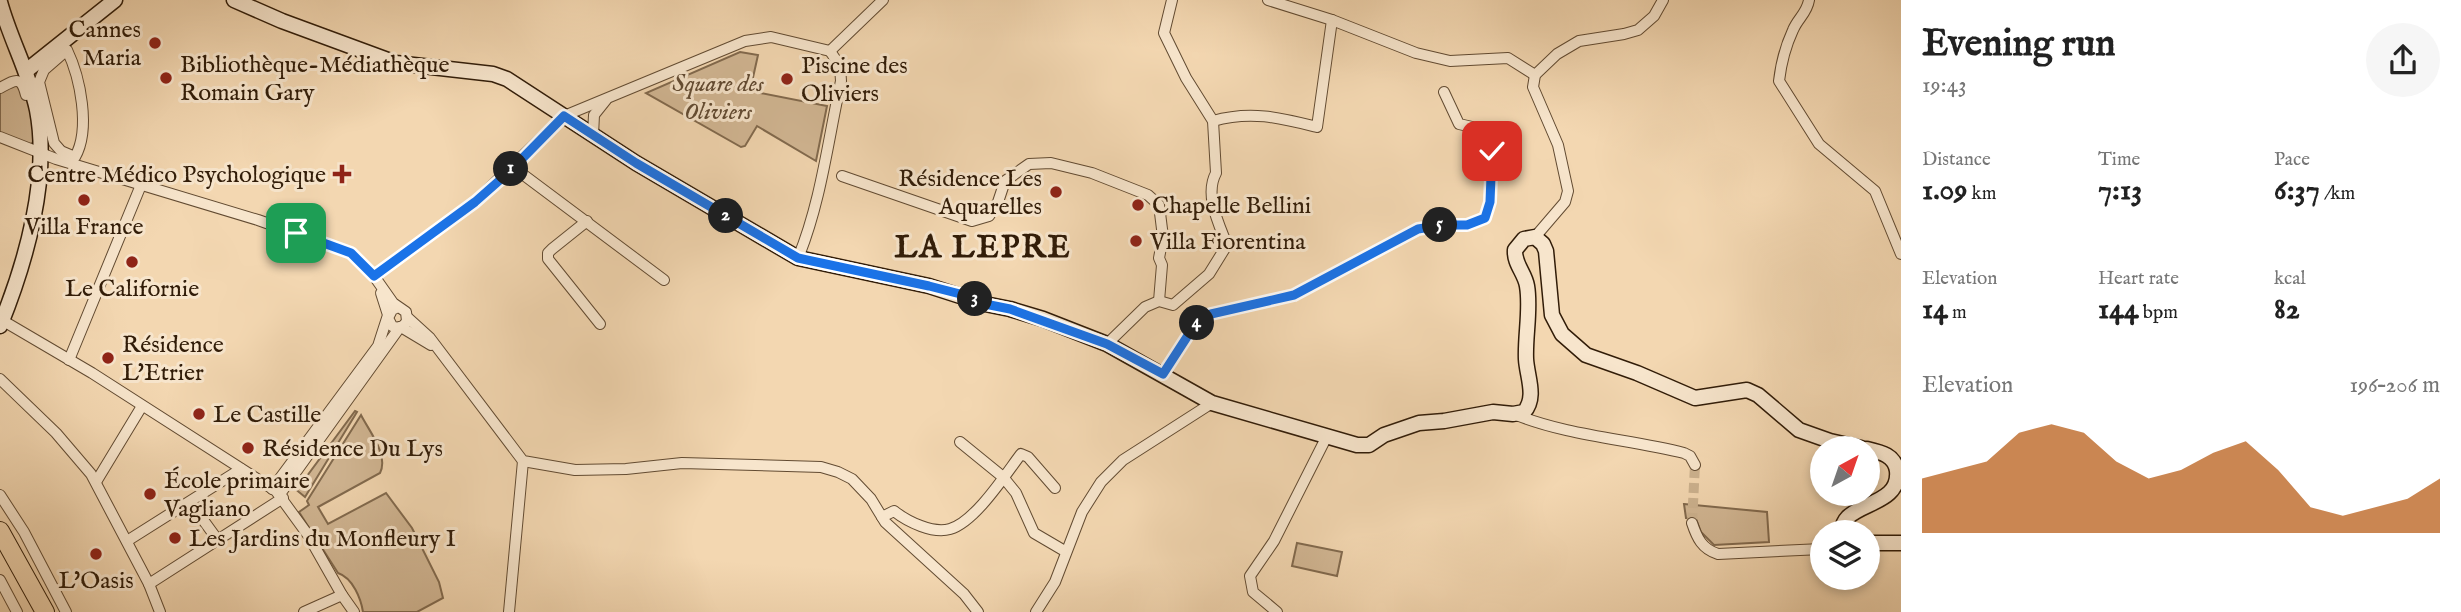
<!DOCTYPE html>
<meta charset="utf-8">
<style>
:root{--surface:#fff;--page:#f6f6f6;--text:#222;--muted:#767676;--accent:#b45309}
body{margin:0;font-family:"IM FELL English",serif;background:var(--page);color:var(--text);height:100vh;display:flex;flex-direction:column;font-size:26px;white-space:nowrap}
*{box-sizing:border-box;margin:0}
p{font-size:23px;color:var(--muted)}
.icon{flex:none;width:38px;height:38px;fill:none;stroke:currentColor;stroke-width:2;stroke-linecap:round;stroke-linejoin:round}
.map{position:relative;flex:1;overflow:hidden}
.panel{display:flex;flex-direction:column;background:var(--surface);width:560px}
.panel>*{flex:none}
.needle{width:46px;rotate:40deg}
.fabs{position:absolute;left:1810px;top:436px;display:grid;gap:14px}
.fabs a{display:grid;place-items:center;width:70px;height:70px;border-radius:50%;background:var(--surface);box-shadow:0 4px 10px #0003;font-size:35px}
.pin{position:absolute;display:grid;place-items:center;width:60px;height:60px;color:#fff;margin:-30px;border-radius:14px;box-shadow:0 4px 10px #0006}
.km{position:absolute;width:35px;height:35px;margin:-18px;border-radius:50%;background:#222;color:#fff;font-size:19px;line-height:35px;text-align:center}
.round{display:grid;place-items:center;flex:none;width:74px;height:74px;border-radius:37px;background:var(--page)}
.overview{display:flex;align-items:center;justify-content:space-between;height:119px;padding:0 21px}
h1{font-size:38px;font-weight:700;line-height:52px}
.metrics{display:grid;grid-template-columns:repeat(3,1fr);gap:10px;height:119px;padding:7px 21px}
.metrics div{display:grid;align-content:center}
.metrics b{font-size:30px;font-weight:700}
.metrics small{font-size:19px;font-weight:400}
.metrics p{font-size:19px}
.chart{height:196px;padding:14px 21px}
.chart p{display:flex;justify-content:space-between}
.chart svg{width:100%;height:126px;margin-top:7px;fill:var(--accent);opacity:.7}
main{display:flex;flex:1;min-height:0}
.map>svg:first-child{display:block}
.green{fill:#d2b794;stroke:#826a4e;stroke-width:2}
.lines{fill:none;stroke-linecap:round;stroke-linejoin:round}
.street-tunnel{stroke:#ccb28f;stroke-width:10;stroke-dasharray:10 5;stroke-linecap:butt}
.street-casing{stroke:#624b32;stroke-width:12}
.secondary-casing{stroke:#311c08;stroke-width:17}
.highway-casing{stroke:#311c08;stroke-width:20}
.street{stroke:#f7e5cc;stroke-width:10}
.secondary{stroke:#f7e5cc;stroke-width:14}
.highway{stroke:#f3d7b1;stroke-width:18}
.route-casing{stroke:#fff;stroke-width:14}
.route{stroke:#1a73e8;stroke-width:9}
.poi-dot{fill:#8f2418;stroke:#f7e5cc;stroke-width:2.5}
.labels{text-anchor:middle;stroke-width:6;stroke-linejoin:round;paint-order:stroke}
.poi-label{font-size:24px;fill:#311c08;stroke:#f7e5cc;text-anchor:start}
.park-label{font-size:24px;font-style:italic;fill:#614a32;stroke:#f7e5cc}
.district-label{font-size:32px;font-weight:bold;letter-spacing:2px;fill:#311c08;stroke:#f7e5cc}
</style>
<main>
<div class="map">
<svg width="1901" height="612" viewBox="0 0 1901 612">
<rect width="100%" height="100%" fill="#f3d7b1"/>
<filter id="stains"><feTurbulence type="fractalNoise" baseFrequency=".00286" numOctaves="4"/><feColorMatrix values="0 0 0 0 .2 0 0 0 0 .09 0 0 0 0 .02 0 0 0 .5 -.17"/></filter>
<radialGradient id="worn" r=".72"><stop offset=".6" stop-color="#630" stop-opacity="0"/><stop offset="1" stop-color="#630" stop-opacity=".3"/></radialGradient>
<g class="green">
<path d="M740,52l18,3 -8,36 77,15 -11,55 -59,-35 -12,20 -4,1 -95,-54z"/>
<path d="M14,81l10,5 9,34 1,21 -4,4 -30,-11v-46z"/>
<path d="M355,411l2,1 -52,85 -11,-9 2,-8h8z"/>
<path d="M361,415c8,16 28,40 19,58l-62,34 10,17 58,-31 26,35 27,54 4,16 -26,14h-54c-2,-13 -10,-34 -25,-39l-39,-61 10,-7 -2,-4z"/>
<path d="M1684,504l83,8 2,30 -55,3 -13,-13 -5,-13 -10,-1z"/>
<path d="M1297,543l45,9 -5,24 -45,-10z"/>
</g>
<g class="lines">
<path class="street-tunnel" d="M1692,523l3,-58"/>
<g class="street-casing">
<g id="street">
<path d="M1268,0l64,20 84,33 34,8 58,-3 27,17"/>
<path d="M1809,0c-2,13 -11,18 -16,30 -7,15 -12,34 -14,51l40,63 56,47 26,63"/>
<path d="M67,50c13,27 24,79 8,107l-14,-6 -7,-8 -15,-61 5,-12z"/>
<path d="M830,51l53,-51"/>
<path d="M0,88c15,-8 21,-13 26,7"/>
<path d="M1213,121c38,-11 68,-3 104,6l15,-107"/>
<path d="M593,135l1,-20 12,-15"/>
<path d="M0,137l56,22 202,61 93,33 23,23 19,27 13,9 1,9c-3,6 -9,8 -15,5l-4,-8 4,-8 6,-3"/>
<path d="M513,167l151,113"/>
<path d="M842,176l130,45 17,-5 9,-14 7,-21 24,-17 22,-1 41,10 56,22 11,10 4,32 -4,21 3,7 -3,36"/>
<path d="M587,221l-35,28 -4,4v6l52,65"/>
<path d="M1535,237l30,-35 3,-11 -10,-46 -25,-58 2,-12 22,-21 22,-13 45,-7 14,-4 16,-14 9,-16"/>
<path d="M798,258c23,-56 30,-118 43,-177l-1,-15 -10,-15"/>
<path d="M374,276l101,-74 89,-86 181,-75 26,-4 59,14"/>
<path d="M408,318l22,20 93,123 52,9 51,-1 56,-6 139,4 17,5 14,7 19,20 14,23 79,72 14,18"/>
<path d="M0,319l92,54 184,118 32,44 34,60 12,17"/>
<path d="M401,327l30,18"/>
<path d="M1107,344l38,-37 14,-6 14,4 36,-31 18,-29c-8,-21 -23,-50 -11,-72l-3,-52 -27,-43 -22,-45 8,-33"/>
<path d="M69,360l72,-175"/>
<path d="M1163,374l33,-51 15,-9 83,-19 124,-66 26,-4h23l18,-7 5,-16 1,-51 -10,-22 -22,-5 -15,-32"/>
<path d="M0,379l56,54 35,41 58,110 11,28"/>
<path d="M1514,414c54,22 114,25 170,39l6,3 5,9"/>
<path d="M960,442l43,35 13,16 18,40 29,17"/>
<path d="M96,482l46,-76"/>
<path d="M272,489l106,-143 10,-31 -7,-22"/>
<path d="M280,494l120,-167"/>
<path d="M0,495l24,37 42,80"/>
<path d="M190,502l27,37"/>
<path d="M882,517l12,-6c14,11 39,23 56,18 25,-7 55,-54 71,-75l7,3 27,31"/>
<path d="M1692,523c5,15 10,26 26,31l104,-5"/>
<path d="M127,541l114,-72"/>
<path d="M0,580l17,32"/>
<path d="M149,584l134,-86"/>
<path d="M304,612l38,-17"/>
<path d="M509,612l14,-151"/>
<path d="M1036,612l19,-30 27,-70 19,-30 22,-22 89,-57"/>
<path d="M1277,612l-24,-20 -3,-16 24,-35 53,-105"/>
</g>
</g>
<g class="secondary-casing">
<g id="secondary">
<path d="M234,0l48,21 114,42 97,11 14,5 129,84 162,95 131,28 56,18 25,5 33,10 64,25 105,59 145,42h12l15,-10 35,-12 25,-2 49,-9 20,2 11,-2c13,-15 3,-35 2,-53 -1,-24 5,-50 1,-73 -2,-13 -13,-22 -12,-36l9,-11 11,-2 8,7 3,7 6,64 10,19 24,21 51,18 58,25 52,-8 11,5 41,35 31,11 31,7"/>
<path d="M0,2c10,37 29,70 37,108 13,68 -11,152 -37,216"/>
<path d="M26,71l89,-71"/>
<path d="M1842,532c0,-6 1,-10 6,-15 16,-15 52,-16 49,-46 -2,-16 -17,-19 -30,-22"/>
<path d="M1867,543h34"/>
</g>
</g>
<g class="highway-casing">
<path id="highway" d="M0,531l45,81"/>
</g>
<use href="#street" class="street"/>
<use href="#secondary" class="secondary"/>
<use href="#highway" class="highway"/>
</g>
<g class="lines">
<g class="route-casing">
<path id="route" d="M296,233l55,20 23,23 101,-74 34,-30 55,-56 72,47 162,95 131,28 39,10 17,8 25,5 97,35 56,30 33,-51 15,-9 83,-19 124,-66 26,-4h23l18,-7 5,-16 2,-51"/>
</g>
<use href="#route" class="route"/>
</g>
<g class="poi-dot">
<circle cx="155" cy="43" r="7"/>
<circle cx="166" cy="78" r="7"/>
<circle cx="787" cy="79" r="7"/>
<path d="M338.5 163.5h7v7h7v7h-7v7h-7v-7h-7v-7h7z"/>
<circle cx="1056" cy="192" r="7"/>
<circle cx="84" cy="200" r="7"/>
<circle cx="1138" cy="205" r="7"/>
<circle cx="1136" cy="241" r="7"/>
<circle cx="132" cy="262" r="7"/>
<circle cx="108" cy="358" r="7"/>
<circle cx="199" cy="414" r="7"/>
<circle cx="248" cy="448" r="7"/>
<circle cx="150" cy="494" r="7"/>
<circle cx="175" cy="538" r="7"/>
<circle cx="96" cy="554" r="7"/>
</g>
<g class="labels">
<g class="poi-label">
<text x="141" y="37" text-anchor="end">Cannes<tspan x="141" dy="28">Maria</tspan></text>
<text x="180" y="72">Bibliothèque-Médiathèque<tspan x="180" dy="28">Romain Gary</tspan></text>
<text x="801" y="73">Piscine des<tspan x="801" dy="28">Oliviers</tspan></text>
<text x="326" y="182" text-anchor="end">Centre Médico Psychologique</text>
<text x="1042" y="186" text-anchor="end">Résidence Les<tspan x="1042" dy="28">Aquarelles</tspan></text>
<text x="1152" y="213">Chapelle Bellini</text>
<text x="84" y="234" text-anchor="middle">Villa France</text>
<text x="1150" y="249">Villa Fiorentina</text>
<text x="132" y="296" text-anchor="middle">Le Californie</text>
<text x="122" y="352">Résidence<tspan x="122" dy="28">L'Etrier</tspan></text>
<text x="213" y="422">Le Castille</text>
<text x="262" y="456">Résidence Du Lys</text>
<text x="164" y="488">École primaire<tspan x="164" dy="28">Vagliano</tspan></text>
<text x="189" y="546">Les Jardins du Monfleury I</text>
<text x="96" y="588" text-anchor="middle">L'Oasis</text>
</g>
<g class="park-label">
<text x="718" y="91">Square des<tspan x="718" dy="28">Oliviers</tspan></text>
</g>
<g class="district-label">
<text x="983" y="257">LA LEPRE</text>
</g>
</g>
<rect width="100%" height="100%" filter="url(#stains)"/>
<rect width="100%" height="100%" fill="url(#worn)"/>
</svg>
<div class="fabs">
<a><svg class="needle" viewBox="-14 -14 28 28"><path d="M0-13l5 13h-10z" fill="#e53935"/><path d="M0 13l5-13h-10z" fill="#767676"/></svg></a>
<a><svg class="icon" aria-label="layers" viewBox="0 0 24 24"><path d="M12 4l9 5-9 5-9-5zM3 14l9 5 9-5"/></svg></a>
</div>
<div class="pin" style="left:296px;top:233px;background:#1e9e55"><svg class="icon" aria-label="arrive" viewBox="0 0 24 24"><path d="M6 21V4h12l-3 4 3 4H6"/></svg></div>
<div class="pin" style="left:1492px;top:151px;background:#d93025"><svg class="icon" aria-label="check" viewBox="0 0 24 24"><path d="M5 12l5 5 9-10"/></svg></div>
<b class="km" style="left:511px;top:169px">1</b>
<b class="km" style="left:726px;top:216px">2</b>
<b class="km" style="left:975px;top:299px">3</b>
<b class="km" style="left:1197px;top:323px">4</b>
<b class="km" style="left:1440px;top:225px">5</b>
</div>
<section class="panel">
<div class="overview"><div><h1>Evening run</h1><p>19:43</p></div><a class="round"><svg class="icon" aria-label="share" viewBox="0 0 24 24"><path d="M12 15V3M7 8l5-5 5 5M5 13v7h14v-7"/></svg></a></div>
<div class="metrics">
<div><p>Distance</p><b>1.09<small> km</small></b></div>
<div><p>Time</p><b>7:13</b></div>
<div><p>Pace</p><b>6:37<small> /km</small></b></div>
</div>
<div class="metrics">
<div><p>Elevation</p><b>14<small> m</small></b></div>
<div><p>Heart rate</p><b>144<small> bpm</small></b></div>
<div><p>kcal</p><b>82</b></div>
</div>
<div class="chart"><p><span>Elevation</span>196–206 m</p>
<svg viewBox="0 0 160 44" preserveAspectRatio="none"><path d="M0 44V25L10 22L20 19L30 9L40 6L50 9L60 19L70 25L80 22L90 16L100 12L110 22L120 35L130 38L140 35L150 32L160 25V44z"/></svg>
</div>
</section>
</main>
